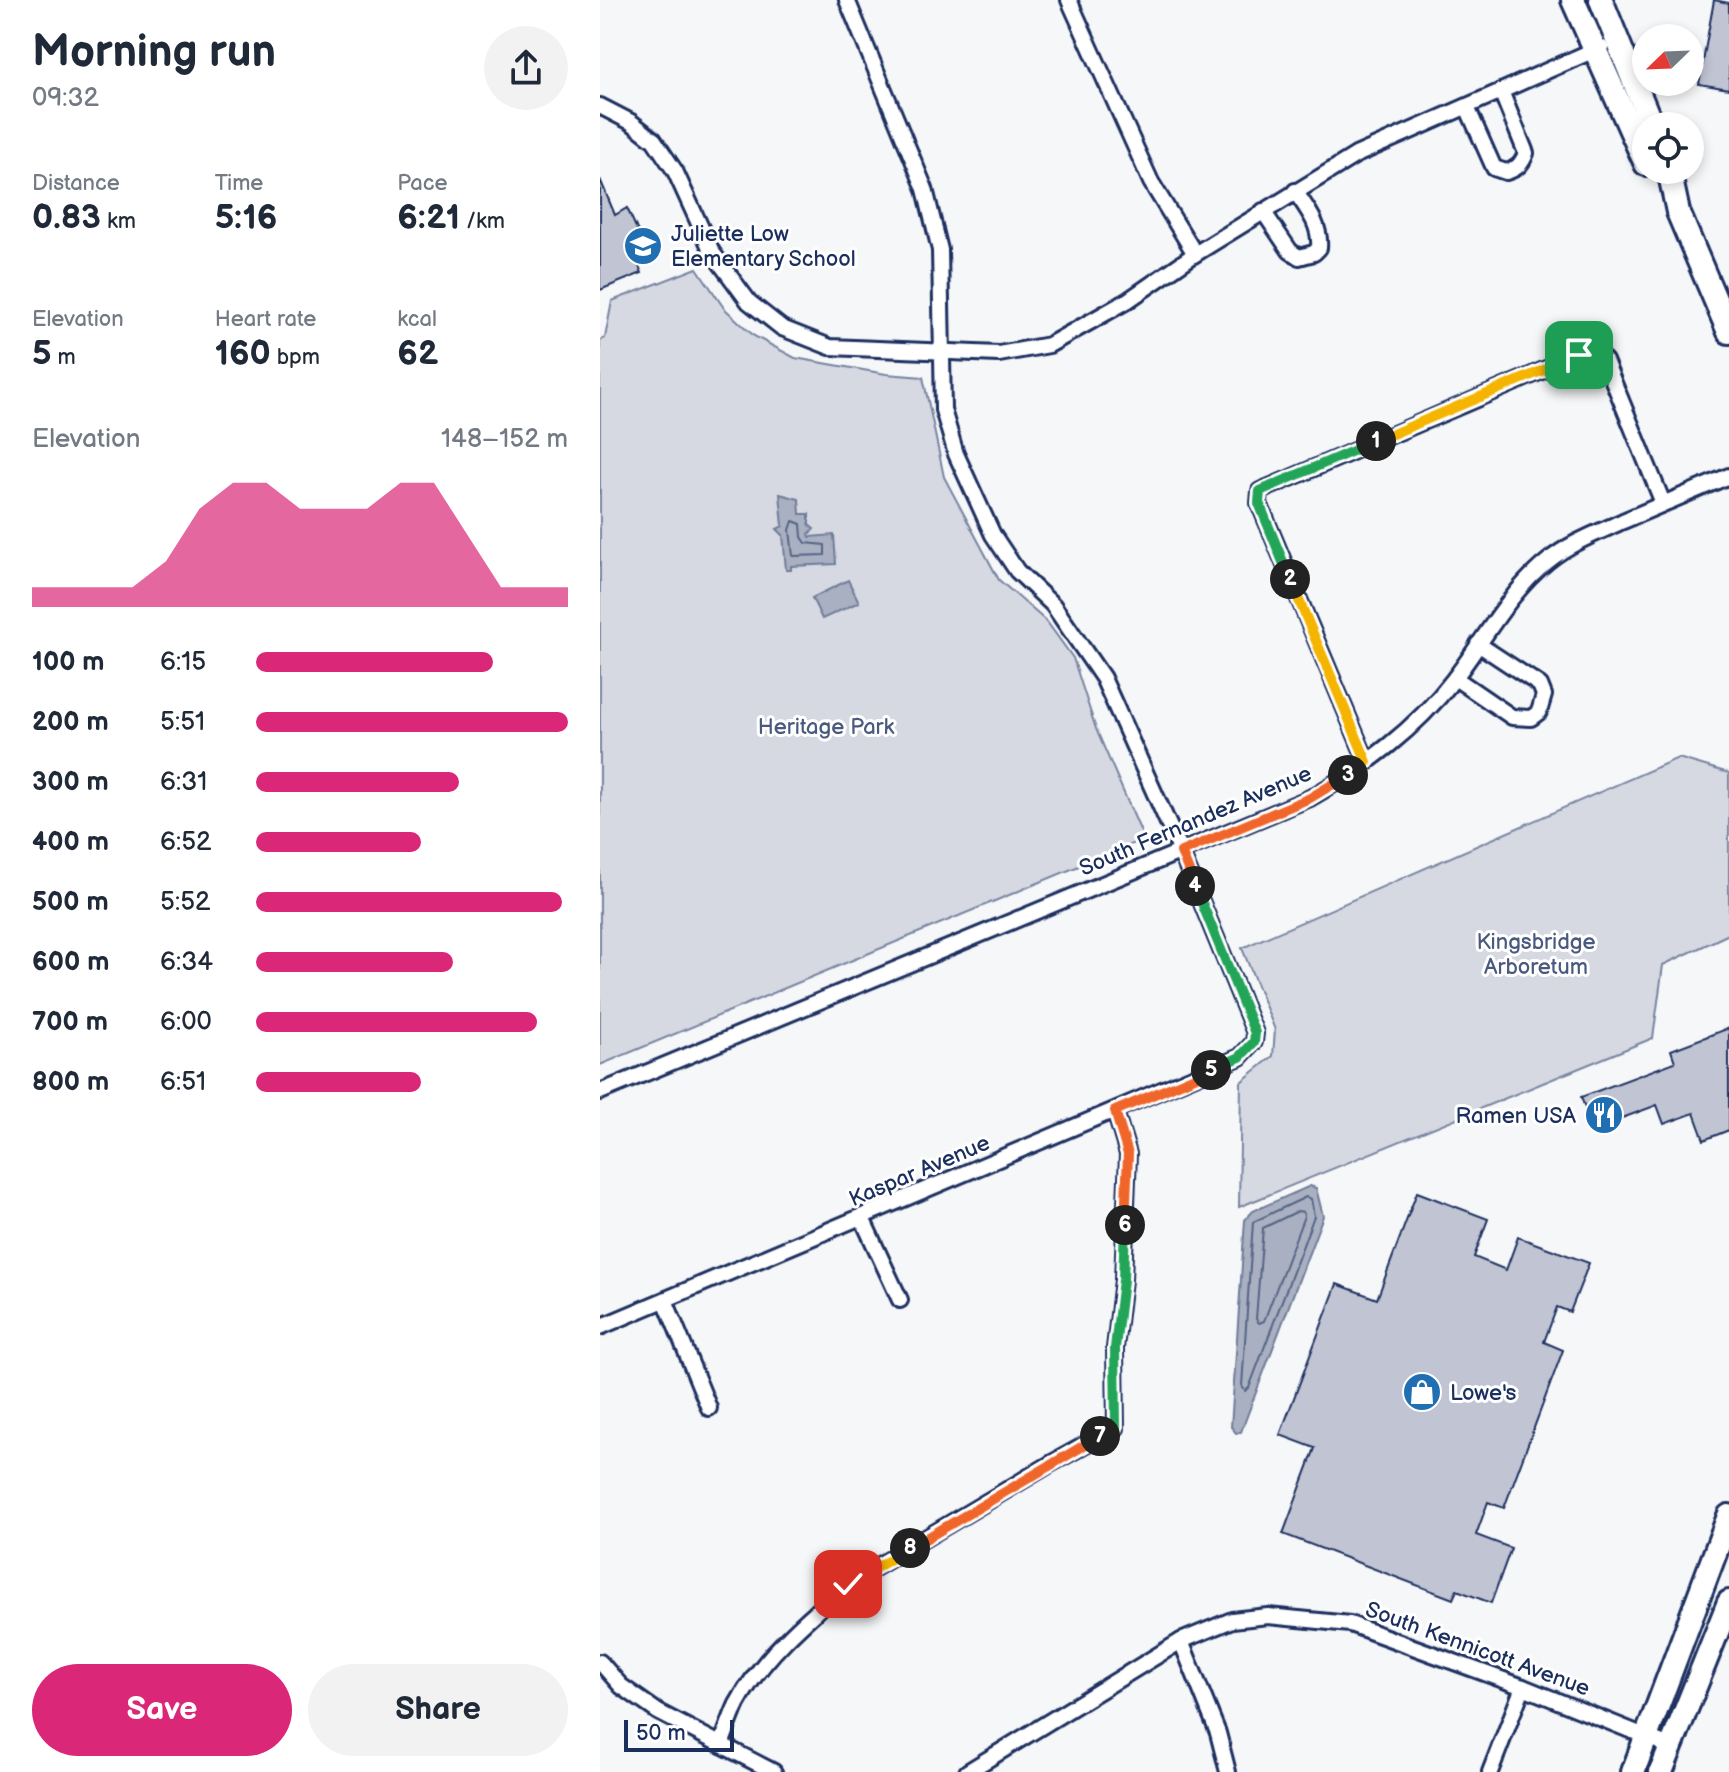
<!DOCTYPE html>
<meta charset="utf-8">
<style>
:root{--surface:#fff;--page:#f2f2f3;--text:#1f2937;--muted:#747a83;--accent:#db2777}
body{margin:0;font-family:"Balsamiq Sans",sans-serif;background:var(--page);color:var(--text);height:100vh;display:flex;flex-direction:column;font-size:30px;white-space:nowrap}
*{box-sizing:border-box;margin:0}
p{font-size:26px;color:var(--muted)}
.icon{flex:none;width:44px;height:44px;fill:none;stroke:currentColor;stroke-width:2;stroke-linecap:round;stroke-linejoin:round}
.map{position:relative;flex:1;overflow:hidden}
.sheet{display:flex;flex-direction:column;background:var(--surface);width:600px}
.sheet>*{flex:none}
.needle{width:52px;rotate:247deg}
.controls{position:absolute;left:1032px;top:24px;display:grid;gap:16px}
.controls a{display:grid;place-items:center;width:72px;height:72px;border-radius:50%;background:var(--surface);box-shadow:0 4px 12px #0003;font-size:40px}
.scale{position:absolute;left:24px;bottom:20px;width:110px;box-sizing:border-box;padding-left:8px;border:4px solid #1b2f5e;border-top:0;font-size:22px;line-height:28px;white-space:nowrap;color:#1b2f5e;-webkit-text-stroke:6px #fff;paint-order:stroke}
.pin{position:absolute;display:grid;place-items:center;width:68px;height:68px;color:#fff;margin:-34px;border-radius:16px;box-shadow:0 4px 12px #0006}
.km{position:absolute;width:40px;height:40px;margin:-20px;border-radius:50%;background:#222;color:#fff;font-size:22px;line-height:40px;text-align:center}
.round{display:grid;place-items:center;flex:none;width:84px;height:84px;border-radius:42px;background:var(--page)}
.head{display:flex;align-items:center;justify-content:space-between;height:136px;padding:0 32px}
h1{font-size:44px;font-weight:600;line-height:60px}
.metrics{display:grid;grid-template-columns:repeat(3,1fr);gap:12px;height:136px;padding:8px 32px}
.metrics div{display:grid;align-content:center}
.metrics b{font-size:34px;font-weight:600}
.metrics small{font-size:22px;font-weight:400}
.metrics p{font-size:22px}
.chart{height:224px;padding:16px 32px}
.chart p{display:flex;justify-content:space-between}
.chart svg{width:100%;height:144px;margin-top:8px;fill:var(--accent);opacity:.7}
.primary-button{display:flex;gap:16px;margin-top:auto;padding:16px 32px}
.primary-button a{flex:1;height:92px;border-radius:48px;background:var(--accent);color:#fff;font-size:32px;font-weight:600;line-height:92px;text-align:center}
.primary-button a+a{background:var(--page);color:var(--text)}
ul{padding:0 32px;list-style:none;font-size:26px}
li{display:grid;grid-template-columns:128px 96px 1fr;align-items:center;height:60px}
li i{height:20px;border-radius:10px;background:var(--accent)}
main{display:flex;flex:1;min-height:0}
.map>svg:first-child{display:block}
.green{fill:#d6d9e2;stroke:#7884a0;stroke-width:2}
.water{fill:#a9b0c1;stroke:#707c99;stroke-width:2}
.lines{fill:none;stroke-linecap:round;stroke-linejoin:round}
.shore{stroke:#546386;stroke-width:2}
.building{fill:#c0c4d3;stroke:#1b2f5e;stroke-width:2}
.street-casing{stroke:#1b2f5e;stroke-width:20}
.primary-casing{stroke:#1b2f5e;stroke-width:28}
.street{stroke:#fff;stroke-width:14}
.primary{stroke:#fff;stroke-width:22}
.split-1-casing{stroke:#fff;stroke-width:16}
.split-2-casing{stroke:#fff;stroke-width:16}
.split-3-casing{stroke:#fff;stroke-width:16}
.split-4-casing{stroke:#fff;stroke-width:16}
.split-5-casing{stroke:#fff;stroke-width:16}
.split-6-casing{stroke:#fff;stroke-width:16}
.split-7-casing{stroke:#fff;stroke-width:16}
.split-8-casing{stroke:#fff;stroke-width:16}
.split-9-casing{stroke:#fff;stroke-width:16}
.split-1{stroke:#f5b400;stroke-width:10}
.split-2{stroke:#22a559;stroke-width:10}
.split-3{stroke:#f5b400;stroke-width:10}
.split-4{stroke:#f0652b;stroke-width:10}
.split-5{stroke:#22a559;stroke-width:10}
.split-6{stroke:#f0652b;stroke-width:10}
.split-7{stroke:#22a559;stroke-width:10}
.split-8{stroke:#f0652b;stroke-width:10}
.split-9{stroke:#f5b400;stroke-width:10}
.labels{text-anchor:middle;stroke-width:6;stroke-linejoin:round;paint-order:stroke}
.poi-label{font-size:22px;fill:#1b2f5e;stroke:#fff;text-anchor:start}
.park-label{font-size:22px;fill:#4a5a7f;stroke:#fff}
.street-label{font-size:22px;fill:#1b2f5e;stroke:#fff}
</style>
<main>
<section class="sheet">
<div class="head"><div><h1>Morning run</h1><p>09:32</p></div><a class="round"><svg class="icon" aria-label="share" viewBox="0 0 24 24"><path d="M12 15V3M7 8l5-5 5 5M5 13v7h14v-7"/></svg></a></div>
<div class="metrics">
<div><p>Distance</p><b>0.83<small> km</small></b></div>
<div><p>Time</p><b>5:16</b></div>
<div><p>Pace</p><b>6:21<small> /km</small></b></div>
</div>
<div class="metrics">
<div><p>Elevation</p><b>5<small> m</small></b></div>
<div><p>Heart rate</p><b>160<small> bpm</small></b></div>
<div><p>kcal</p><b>62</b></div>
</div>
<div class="chart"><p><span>Elevation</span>148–152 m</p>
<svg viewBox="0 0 160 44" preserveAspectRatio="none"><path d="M0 44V38L10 38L20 38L30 38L40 30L50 14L60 6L70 6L80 14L90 14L100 14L110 6L120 6L130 22L140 38L150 38L160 38V44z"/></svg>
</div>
<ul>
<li><b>100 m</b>6:15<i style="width:76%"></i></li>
<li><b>200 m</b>5:51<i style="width:100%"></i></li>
<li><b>300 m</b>6:31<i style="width:65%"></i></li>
<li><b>400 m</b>6:52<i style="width:53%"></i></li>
<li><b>500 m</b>5:52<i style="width:98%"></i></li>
<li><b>600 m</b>6:34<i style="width:63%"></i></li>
<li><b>700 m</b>6:00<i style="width:90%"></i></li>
<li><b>800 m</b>6:51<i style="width:53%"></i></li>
</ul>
<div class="primary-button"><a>Save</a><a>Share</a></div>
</section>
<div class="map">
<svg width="1129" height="1772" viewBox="0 0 1129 1772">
<rect width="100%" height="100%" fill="#f6f7f9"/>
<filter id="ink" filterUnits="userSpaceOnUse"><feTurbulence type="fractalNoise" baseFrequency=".0125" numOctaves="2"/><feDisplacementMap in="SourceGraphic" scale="16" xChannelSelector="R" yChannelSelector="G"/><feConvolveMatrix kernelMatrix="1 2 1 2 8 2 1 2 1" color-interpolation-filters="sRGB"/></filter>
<g filter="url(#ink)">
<g class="green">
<path d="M97,268l27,40 30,28 41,22 91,16 37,3 21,100 55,103 48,42 26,36 23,71 48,110 -544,226v-724l5,-3 7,-37z"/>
<path d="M1078,758l51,15v161l-66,31 -10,73 -414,169 2,-125 32,-26 2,-26 -33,-82z"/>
</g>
<g class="water">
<path d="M180,494l19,5 1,15h9v11l5,4 -5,5 1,3 24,-2 2,29 -45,2v4h-5l-3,-35 -6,-6 6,-3z"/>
<path d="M248,580l11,22 -37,17 -10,-21z"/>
<path d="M710,1186l6,2 7,28 -82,216 -5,1 -5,-6 14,-207 8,-9z"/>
</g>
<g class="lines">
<g class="shore">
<path d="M193,521l8,3 1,13 4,6 19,2v10l-32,1 -3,-26z"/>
<path d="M706,1197l5,2 3,17 -65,172 -4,3 -3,-5 11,-164z"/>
<path d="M698,1211l5,1 1,4 -40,105 -5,2 -3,-4 7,-91z"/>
</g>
</g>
<g class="building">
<path d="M1114,0l15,3v86l-30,-5z"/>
<path d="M0,179l15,36 12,-7 18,39 -13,3 10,23 -42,17z"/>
<path d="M1129,1028v102l-25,10 -10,-27 -30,11 -7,-19 -64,24 -12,-32 94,-35 -4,-12z"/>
<path d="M817,1192l71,27 -14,38 32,13 12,-33 71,26 -19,49 -13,-5 -13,35 19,8 -59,158 -16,-6 -12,33 35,13 -20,55 -34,-13 -4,9 -170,-65 32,-86 -35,-13 57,-151 40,15z"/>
</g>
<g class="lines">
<g class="street-casing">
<g id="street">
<path d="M469,0l82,182 44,72"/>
<path d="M0,106l31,16 23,18 21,31 37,81 37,50 33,26 48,19 169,7 50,-9 78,-44 68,-47 161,-99 245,-108"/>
<path d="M867,107l27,61 12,4c11,-3 16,-8 20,-19l-25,-62"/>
<path d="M663,211l27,40 9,6 15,-4 5,-5c2,-23 -12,-39 -24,-57"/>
<path d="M855,678l57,39 19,1 8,-6 5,-17 -4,-10 -62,-41"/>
<path d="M767,762l-108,-259 1,-12 319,-136 16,-3 10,9 58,142"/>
<path d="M0,1092l710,-294c56,-32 105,-68 144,-119 31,-40 54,-86 94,-118 22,-18 49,-28 75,-40 35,-15 70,-30 106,-45"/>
<path d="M262,1218l38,82"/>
<path d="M65,1300l44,108"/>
<path d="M0,1327l640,-270 14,-15 1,-9 -74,-181 -78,-174 -50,-73 -36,-34 -24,-36 -37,-81 -13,-44 -3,-160 -15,-61 -78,-189"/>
<path d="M581,1641l37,92 10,39"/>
<path d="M0,1662l21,24 37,26 116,60"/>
<path d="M121,1745c5,-13 10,-28 16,-41 26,-48 70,-85 111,-120l204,-121 64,-35 -1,-80 8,-68 5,-126 -13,-43"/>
<path d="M367,1772l214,-131 51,-21 36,-4 82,8 173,63 149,60"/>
<path d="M890,1772l33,-85"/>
</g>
</g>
<g class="primary-casing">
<g id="primary">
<path d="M973,0l73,164"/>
<path d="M1001,0l51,126"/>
<path d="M1069,170l9,42 51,120"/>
<path d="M1033,1772l96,-256"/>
<path d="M1061,1772l68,-170"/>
</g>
</g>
<use href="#street" class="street"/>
<use href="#primary" class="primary"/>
</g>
</g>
<g class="lines" filter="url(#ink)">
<g class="split-1-casing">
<path id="split-1" d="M776,441l203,-86"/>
</g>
<g class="split-2-casing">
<path id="split-2" d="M690,579l-31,-76 1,-12 116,-50"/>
</g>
<g class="split-3-casing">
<path id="split-3" d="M690,579l77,183 -19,13"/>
</g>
<g class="split-4-casing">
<path id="split-4" d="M595,886l-14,-34 129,-54 38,-23"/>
</g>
<g class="split-5-casing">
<path id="split-5" d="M595,886l60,147 -1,9 -14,15 -29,13"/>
</g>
<g class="split-6-casing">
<path id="split-6" d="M525,1225l3,-71 -13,-43 96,-41"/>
</g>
<g class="split-7-casing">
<path id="split-7" d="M500,1436l16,-8 -1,-80 8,-68 2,-55"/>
</g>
<g class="split-8-casing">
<path id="split-8" d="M310,1548l190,-112"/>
</g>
<g class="split-9-casing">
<path id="split-9" d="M248,1584l62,-36"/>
</g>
<use href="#split-1" class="split-1"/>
<use href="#split-2" class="split-2"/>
<use href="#split-3" class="split-3"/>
<use href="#split-4" class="split-4"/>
<use href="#split-5" class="split-5"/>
<use href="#split-6" class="split-6"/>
<use href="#split-7" class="split-7"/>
<use href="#split-8" class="split-8"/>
<use href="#split-9" class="split-9"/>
</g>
<defs>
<g id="school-disc" transform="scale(2)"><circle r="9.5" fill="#1f6fb2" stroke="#fff"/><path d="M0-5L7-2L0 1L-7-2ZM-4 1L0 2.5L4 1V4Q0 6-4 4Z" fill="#fff"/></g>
<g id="restaurant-disc" transform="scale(2)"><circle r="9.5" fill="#1f6fb2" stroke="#fff"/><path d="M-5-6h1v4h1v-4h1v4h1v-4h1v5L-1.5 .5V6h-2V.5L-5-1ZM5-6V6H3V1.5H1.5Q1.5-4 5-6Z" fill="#fff"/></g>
<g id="shop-disc" transform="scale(2)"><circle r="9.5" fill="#1f6fb2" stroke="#fff"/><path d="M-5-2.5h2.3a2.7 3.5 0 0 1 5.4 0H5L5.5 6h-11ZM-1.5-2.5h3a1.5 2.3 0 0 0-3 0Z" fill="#fff"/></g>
</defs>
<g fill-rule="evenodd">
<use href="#school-disc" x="43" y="246"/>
<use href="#restaurant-disc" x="1004" y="1115"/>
<use href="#shop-disc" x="822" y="1392"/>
</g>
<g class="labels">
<g class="poi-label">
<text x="71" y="241">Juliette Low<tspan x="71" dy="25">Elementary School</tspan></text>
<text x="976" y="1123" text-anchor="end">Ramen USA</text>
<text x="850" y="1400">Lowe's</text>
</g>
<g class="park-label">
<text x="226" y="734">Heritage Park</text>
<text x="936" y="949">Kingsbridge<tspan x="936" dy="25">Arboretum</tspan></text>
</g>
<g class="street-label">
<text transform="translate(595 820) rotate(-23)" y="8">South Fernandez Avenue</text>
<text transform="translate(319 1170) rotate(-23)" y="8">Kaspar Avenue</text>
<text transform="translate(878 1648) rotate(20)" y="8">South Kennicott Avenue</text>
</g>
</g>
</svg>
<div class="controls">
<a><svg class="needle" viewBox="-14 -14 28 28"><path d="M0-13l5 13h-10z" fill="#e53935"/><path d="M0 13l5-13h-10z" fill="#747a83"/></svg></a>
<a><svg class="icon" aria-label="locate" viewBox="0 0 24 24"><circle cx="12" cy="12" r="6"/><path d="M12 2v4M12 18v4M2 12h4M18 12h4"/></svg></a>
</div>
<div class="scale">50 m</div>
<div class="pin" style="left:979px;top:355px;background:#1e9e55"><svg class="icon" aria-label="arrive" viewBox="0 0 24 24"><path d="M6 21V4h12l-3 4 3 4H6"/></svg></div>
<div class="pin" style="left:248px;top:1584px;background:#d93025"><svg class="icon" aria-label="check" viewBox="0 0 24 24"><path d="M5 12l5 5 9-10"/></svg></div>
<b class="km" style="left:776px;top:441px">1</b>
<b class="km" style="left:690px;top:579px">2</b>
<b class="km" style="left:748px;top:775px">3</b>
<b class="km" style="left:595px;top:886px">4</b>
<b class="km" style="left:611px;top:1070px">5</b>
<b class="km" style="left:525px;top:1225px">6</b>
<b class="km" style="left:500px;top:1436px">7</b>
<b class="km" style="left:310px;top:1548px">8</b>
</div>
</main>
